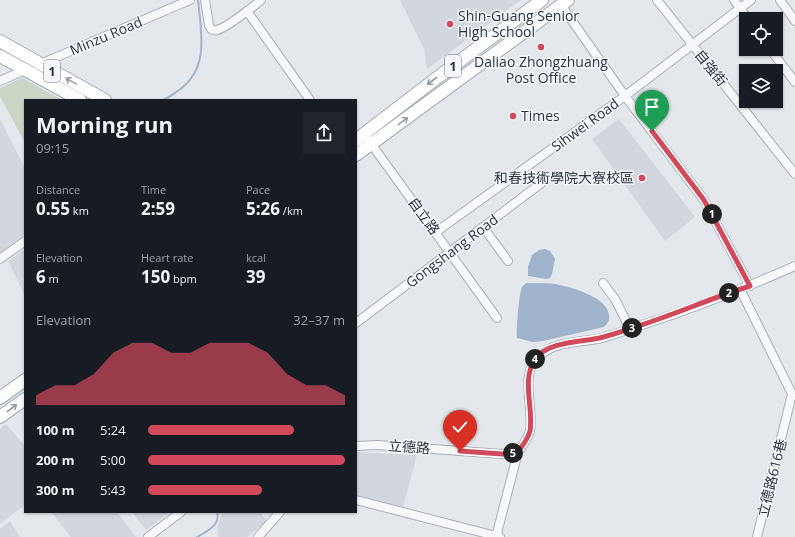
<!DOCTYPE html>
<meta charset="utf-8">
<style>
:root{--surface:#171b24;--page:#20242c;--text:#f1f3f6;--muted:#9ea1a6;--accent:#d1495b}
body{margin:0;font-family:"Open Sans","Noto Sans TC",sans-serif;background:var(--page);color:var(--text);height:100vh;display:flex;flex-direction:column;font-size:15px;white-space:nowrap}
*{box-sizing:border-box;margin:0}
p{font-size:13px;color:var(--muted)}
.icon{flex:none;width:22px;height:22px;fill:none;stroke:currentColor;stroke-width:2;stroke-linecap:round;stroke-linejoin:round}
.map{position:relative;flex:1;overflow:hidden}
.panel{position:absolute;left:24px;top:99px;width:333px;height:414px;display:flex;flex-direction:column;background:var(--surface);border-radius:0px;box-shadow:0 1px 3px #0004}
.panel>*{flex:none}
.buttons{position:absolute;left:739px;top:12px;display:grid;gap:8px}
.buttons a{display:grid;place-items:center;width:44px;height:44px;border-radius:0px;background:var(--surface);box-shadow:0 1px 3px #0004;font-size:20px}
.pin{position:absolute;display:grid;place-items:center;width:34px;height:34px;color:#fff;margin:-41px -17px;border-radius:50% 50% 50% 0;rotate:-45deg;box-shadow:0 0 4px #0007}
.pin .icon{rotate:45deg}
.km{position:absolute;width:20px;height:20px;margin:-10px;border-radius:50%;background:#222;color:#fff;font-size:11px;line-height:20px;text-align:center}
.round{display:grid;place-items:center;flex:none;width:42px;height:42px;border-radius:0px;background:var(--page)}
.head{display:flex;align-items:center;justify-content:space-between;height:68px;padding:0 12px}
h1{font-size:22px;font-weight:700;line-height:30px}
.metrics{display:grid;grid-template-columns:repeat(3,1fr);gap:6px;height:68px;padding:4px 12px}
.metrics div{display:grid;align-content:center}
.metrics b{font-size:17px;font-weight:700}
.metrics small{font-size:11px;font-weight:400}
.metrics p{font-size:11px}
.chart{height:112px;padding:8px 12px}
.chart p{display:flex;justify-content:space-between}
.chart svg{width:100%;height:72px;margin-top:4px;fill:var(--accent);opacity:.7}
ul{padding:0 12px;list-style:none;font-size:13px}
li{display:grid;grid-template-columns:64px 48px 1fr;align-items:center;height:30px}
li i{height:10px;border-radius:5px;background:var(--accent)}
.map>svg:first-child{display:block}
.built{fill:#d2d6de}
.green{fill:#c9d6c5}
.water{fill:#9fb4cc}
.lines{fill:none;stroke-linecap:round;stroke-linejoin:round}
.stream{stroke:#9fb4cc;stroke-width:2}
.street-casing{stroke:#a9aeb7;stroke-width:10}
.primary-casing{stroke:#a3abb8;stroke-width:14}
.street{stroke:#f7f8fa;stroke-width:8}
.primary{stroke:#fff;stroke-width:12}
.oneway{stroke:#959aa2}
.route-casing{stroke:#fff;stroke-width:8}
.route{stroke:#d1495b;stroke-width:5}
.poi-dot{fill:#d1495b;stroke:#f4f6f9;stroke-width:1.5}
.labels{text-anchor:middle;stroke-width:3;stroke-linejoin:round;paint-order:stroke}
.shield{fill:#f4f6f9;stroke:#676e7b;stroke-width:1}
.shield-label{font-size:13px;font-weight:bold;fill:#2b3445}
.poi-label{font-size:14px;fill:#2b3445;stroke:#f4f6f9;text-anchor:start}
.street-label{font-size:14px;fill:#2b3445;stroke:#f4f6f9}
</style>
<div class="map">
<svg width="795" height="537" viewBox="0 0 795 537">
<rect width="100%" height="100%" fill="#e4e7ec"/>
<g class="built">
<path d="M400,0h121l-94,69 -3,-20z"/>
<path d="M0,119l25,49v66l-25,19z"/>
<path d="M619,119l76,98 -30,24 -73,-102z"/>
<path d="M25,249v47l-17,-35z"/>
<path d="M6,424l19,22v59l-25,19v-95z"/>
<path d="M356,452l61,3 -14,52 -47,-12z"/>
<path d="M51,512h66l19,25h-65z"/>
<path d="M132,512h37l-23,18z"/>
<path d="M221,512h39l7,9 -20,16h-28l-2,-9 4,-12z"/>
<path d="M10,521l10,16h-20v-8z"/>
</g>
<path class="green" d="M22,78l40,22h-37v43l-25,-47v-8z"/>
<g class="water">
<path d="M545,249l5,2 5,8 -3,15 -2,4 -4,1 -18,-3v-9l4,-12 7,-5z"/>
<path d="M526,283c11,1 24,-1 34,2 14,3 43,12 48,26 2,7 2,10 -4,16l-61,14 -10,1 -16,-4c-1,-7 2,-45 5,-51 1,-1 3,-3 4,-4z"/>
</g>
<g class="lines">
<g class="stream">
<path d="M163,100c6,-2 11,-7 16,-10 31,-22 22,-58 19,-90"/>
<path d="M197,537c9,-5 24,-12 20,-25"/>
</g>
<g class="street-casing">
<g id="street">
<path d="M205,0l4,25 2,4c2,1 3,2 6,1 9,-2 36,-23 44,-30"/>
<path d="M657,0l138,174"/>
<path d="M734,0l14,19"/>
<path d="M780,0l15,21"/>
<path d="M561,5l64,91 79,104 46,86"/>
<path d="M247,11l63,89"/>
<path d="M770,49l25,33"/>
<path d="M38,65l152,-65"/>
<path d="M0,81l27,-12"/>
<path d="M364,134l133,184"/>
<path d="M483,227l25,34"/>
<path d="M436,232l189,-136 126,-96"/>
<path d="M0,259l25,-18"/>
<path d="M603,283l12,16 15,30"/>
<path d="M740,289l52,105 -35,143"/>
<path d="M356,323l192,-145"/>
<path d="M356,446l21,-1 125,9 16,-2c4,-6 10,-13 12,-21 4,-21 -10,-57 7,-73 17,-18 43,-15 65,-20 14,-4 27,-9 40,-13 52,-17 103,-37 153,-59"/>
<path d="M356,500l144,37"/>
<path d="M148,537l33,-25"/>
<path d="M258,537l22,-25"/>
<path d="M496,537l22,-85"/>
</g>
</g>
<g class="primary-casing">
<g id="primary">
<path d="M0,41l105,59"/>
<path d="M0,56l80,44"/>
<path d="M356,140l78,-60 108,-80"/>
<path d="M356,155l212,-155"/>
<path d="M0,398l25,-18"/>
<path d="M0,417l25,-18"/>
</g>
</g>
<use href="#street" class="street"/>
<use href="#primary" class="primary"/>
</g>
<defs><path id="oneway-shaft" d="M-6 0H5M1.5-3L5.5 0L1.5 3" fill="none" stroke-width="1.6" stroke-linecap="round" stroke-linejoin="round"/></defs>
<g class="oneway">
<use href="#oneway-shaft" transform="translate(71 81) rotate(-151)"/>
<use href="#oneway-shaft" transform="translate(432 81) rotate(143)"/>
<use href="#oneway-shaft" transform="translate(403 121) rotate(-36)"/>
<use href="#oneway-shaft" transform="translate(12 408) rotate(-37)"/>
</g>
<g class="lines">
<g class="route-casing">
<path id="route" d="M460,451l42,3 16,-2c4,-6 10,-13 12,-21 4,-23 -9,-50 5,-72 11,-16 42,-17 59,-20 14,-2 28,-8 41,-12 39,-12 76,-29 115,-41l-46,-86 -52,-69"/>
</g>
<use href="#route" class="route"/>
</g>
<g class="poi-dot">
<circle cx="450" cy="24" r="4"/>
<circle cx="541" cy="47" r="4"/>
<circle cx="513" cy="116" r="4"/>
<circle cx="642" cy="178" r="4"/>
</g>
<g class="labels">
<g class="shield">
<rect x="445" y="55" width="16" height="22" rx="3"/>
<rect x="44" y="60" width="16" height="22" rx="3"/>
</g>
<g class="shield-label">
<text x="453" y="71">1</text>
<text x="52" y="76">1</text>
</g>
<g class="poi-label">
<text x="458" y="21">Shin-Guang Senior<tspan x="458" dy="16">High School</tspan></text>
<text x="541" y="67" text-anchor="middle">Daliao Zhongzhuang<tspan x="541" dy="16">Post Office</tspan></text>
<text x="521" y="121">Times</text>
<text x="634" y="183" text-anchor="end">和春技術學院大寮校區</text>
</g>
<g class="street-label">
<text transform="translate(106 36) rotate(-23)" y="5">Minzu Road</text>
<text transform="translate(711 68) rotate(51)" y="5">自強街</text>
<text transform="translate(585 125) rotate(-36)" y="5">Sihwei Road</text>
<text transform="translate(424 216) rotate(54)" y="5">自立路</text>
<text transform="translate(452 251) rotate(-37)" y="5">Gongshang Road</text>
<text transform="translate(409 447) rotate(4)" y="5">立德路</text>
<text transform="translate(772 478) rotate(-76)" y="5">立德路616巷</text>
</g>
</g>
</svg>
<div class="buttons">
<a><svg class="icon" aria-label="locate" viewBox="0 0 24 24"><circle cx="12" cy="12" r="6"/><path d="M12 2v4M12 18v4M2 12h4M18 12h4"/></svg></a>
<a><svg class="icon" aria-label="layers" viewBox="0 0 24 24"><path d="M12 4l9 5-9 5-9-5zM3 14l9 5 9-5"/></svg></a>
</div>
<div class="pin" style="left:652px;top:131px;background:#1e9e55"><svg class="icon" aria-label="arrive" viewBox="0 0 24 24"><path d="M6 21V4h12l-3 4 3 4H6"/></svg></div>
<div class="pin" style="left:460px;top:451px;background:#d93025"><svg class="icon" aria-label="check" viewBox="0 0 24 24"><path d="M5 12l5 5 9-10"/></svg></div>
<b class="km" style="left:712px;top:214px">1</b>
<b class="km" style="left:729px;top:293px">2</b>
<b class="km" style="left:632px;top:328px">3</b>
<b class="km" style="left:535px;top:359px">4</b>
<b class="km" style="left:513px;top:453px">5</b>
<section class="panel">
<div class="head"><div><h1>Morning run</h1><p>09:15</p></div><a class="round"><svg class="icon" aria-label="share" viewBox="0 0 24 24"><path d="M12 15V3M7 8l5-5 5 5M5 13v7h14v-7"/></svg></a></div>
<div class="metrics">
<div><p>Distance</p><b>0.55<small> km</small></b></div>
<div><p>Time</p><b>2:59</b></div>
<div><p>Pace</p><b>5:26<small> /km</small></b></div>
</div>
<div class="metrics">
<div><p>Elevation</p><b>6<small> m</small></b></div>
<div><p>Heart rate</p><b>150<small> bpm</small></b></div>
<div><p>kcal</p><b>39</b></div>
</div>
<div class="chart"><p><span>Elevation</span>32–37 m</p>
<svg viewBox="0 0 160 44" preserveAspectRatio="none"><path d="M0 44V38L10 32L20 32L30 25L40 12L50 6L60 6L70 12L80 12L90 6L100 6L110 6L120 12L130 25L140 32L150 32L160 38V44z"/></svg>
</div>
<ul>
<li><b>100 m</b>5:24<i style="width:74%"></i></li>
<li><b>200 m</b>5:00<i style="width:100%"></i></li>
<li><b>300 m</b>5:43<i style="width:58%"></i></li>
</ul>
</section>
</div>
